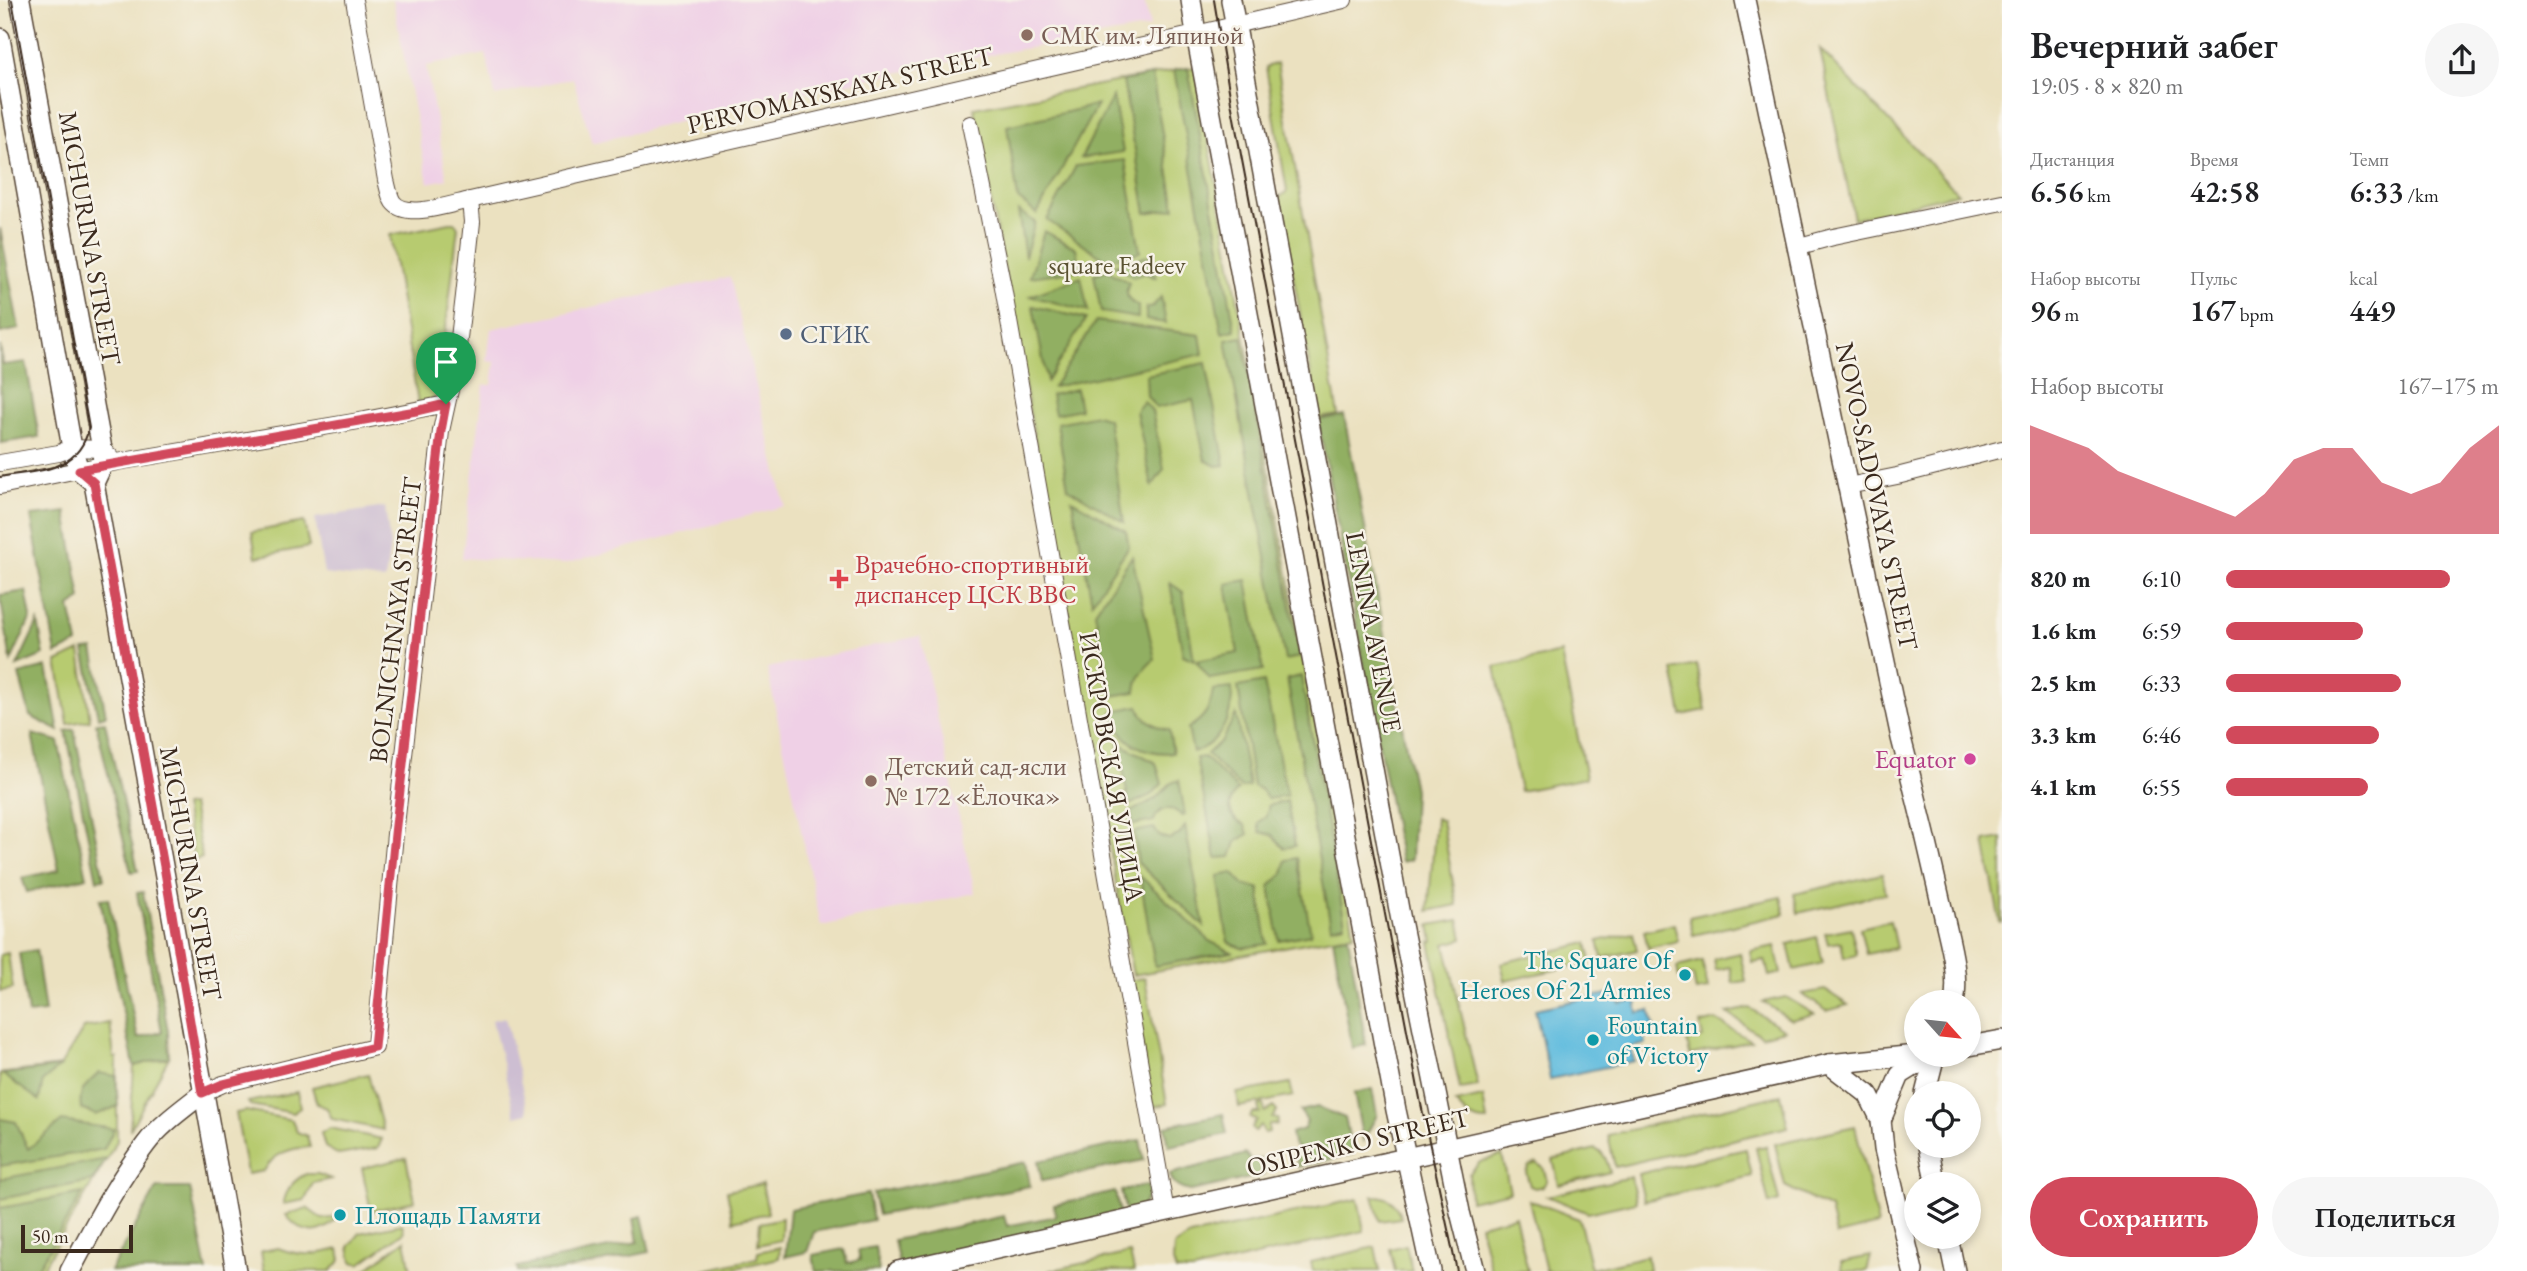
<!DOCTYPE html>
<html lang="ru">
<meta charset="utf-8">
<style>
:root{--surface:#fff;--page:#f6f6f6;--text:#202124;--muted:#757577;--accent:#d1495b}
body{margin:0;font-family:"EB Garamond",serif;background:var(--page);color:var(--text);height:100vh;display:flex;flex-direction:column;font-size:26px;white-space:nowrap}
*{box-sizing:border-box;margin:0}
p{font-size:23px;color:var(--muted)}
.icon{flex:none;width:38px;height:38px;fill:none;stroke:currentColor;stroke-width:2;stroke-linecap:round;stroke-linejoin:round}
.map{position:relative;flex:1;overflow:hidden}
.panel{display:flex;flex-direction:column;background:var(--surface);width:525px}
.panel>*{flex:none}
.needle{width:46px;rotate:117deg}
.tools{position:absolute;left:1904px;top:990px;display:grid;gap:14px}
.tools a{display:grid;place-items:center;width:77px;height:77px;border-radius:50%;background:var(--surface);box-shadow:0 4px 10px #0003;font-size:35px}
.scale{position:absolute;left:21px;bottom:18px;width:112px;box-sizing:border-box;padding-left:7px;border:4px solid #3b2a1e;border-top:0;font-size:19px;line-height:24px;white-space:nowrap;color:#3b2a1e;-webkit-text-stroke:5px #f7f3e8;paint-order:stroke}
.pin{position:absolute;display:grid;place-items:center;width:60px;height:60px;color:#fff;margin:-72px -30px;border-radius:50% 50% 50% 0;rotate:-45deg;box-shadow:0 0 7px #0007}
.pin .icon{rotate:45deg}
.round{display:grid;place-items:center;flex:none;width:74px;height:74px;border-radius:37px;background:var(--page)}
.summary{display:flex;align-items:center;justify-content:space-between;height:119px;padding:0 28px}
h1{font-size:38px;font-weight:600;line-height:52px}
.figures{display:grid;grid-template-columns:repeat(3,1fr);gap:10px;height:119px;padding:7px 28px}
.figures div{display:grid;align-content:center}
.figures b{font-size:30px;font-weight:600}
.figures small{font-size:19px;font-weight:400}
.figures p{font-size:19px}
.chart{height:196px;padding:14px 28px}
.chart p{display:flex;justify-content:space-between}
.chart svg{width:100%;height:126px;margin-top:7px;fill:var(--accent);opacity:.7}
.action{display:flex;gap:14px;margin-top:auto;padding:14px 28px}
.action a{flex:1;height:80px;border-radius:42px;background:var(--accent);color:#fff;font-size:28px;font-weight:600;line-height:80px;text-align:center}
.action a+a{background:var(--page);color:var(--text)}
ul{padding:0 28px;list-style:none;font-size:23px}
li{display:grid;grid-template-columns:112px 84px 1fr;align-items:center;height:52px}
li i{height:18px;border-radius:9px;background:var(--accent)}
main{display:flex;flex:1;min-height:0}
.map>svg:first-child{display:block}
.built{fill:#efd0e6}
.industrial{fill:#cdbed2}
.green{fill:#b7cb6f;stroke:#797a46;stroke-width:2}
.forest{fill:#91af62;stroke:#666c40;stroke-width:2}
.water{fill:#61bcde;stroke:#4e737e;stroke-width:2}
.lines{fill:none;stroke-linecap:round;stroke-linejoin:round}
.minor-casing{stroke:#554536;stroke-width:18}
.major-casing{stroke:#554536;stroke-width:22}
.minor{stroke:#fff;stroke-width:16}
.major{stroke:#fff;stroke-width:19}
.tram{stroke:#3b2a1e;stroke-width:2}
.route-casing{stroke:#fff;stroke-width:14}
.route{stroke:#d1495b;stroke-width:9}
.education-dot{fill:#8d6e63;stroke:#f7f3e8;stroke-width:2.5}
.service-dot{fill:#5c6f8a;stroke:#f7f3e8;stroke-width:2.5}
.health-dot{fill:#e0444e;stroke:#f7f3e8;stroke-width:2.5}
.hotel-dot{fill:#d1479c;stroke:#f7f3e8;stroke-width:2.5}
.culture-dot{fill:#0f9aa8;stroke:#f7f3e8;stroke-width:2.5}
.labels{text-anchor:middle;stroke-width:5;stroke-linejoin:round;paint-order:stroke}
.education-label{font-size:26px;fill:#785e54;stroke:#f7f3e8;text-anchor:start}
.street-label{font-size:26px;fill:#3b2a1e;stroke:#f7f3e8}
.park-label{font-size:26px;fill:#5a5232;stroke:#f7f3e8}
.service-label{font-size:26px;fill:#4e5e75;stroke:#f7f3e8;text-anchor:start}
.health-label{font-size:26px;fill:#be3a42;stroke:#f7f3e8;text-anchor:start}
.hotel-label{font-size:26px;fill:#b23c85;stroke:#f7f3e8;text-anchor:end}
.culture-label{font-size:26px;fill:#0d838f;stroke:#f7f3e8;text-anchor:start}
</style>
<main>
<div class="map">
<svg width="2002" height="1271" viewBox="0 0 2002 1271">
<rect width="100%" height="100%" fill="#f7f3e8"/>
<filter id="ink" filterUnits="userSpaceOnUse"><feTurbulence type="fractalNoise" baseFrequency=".0143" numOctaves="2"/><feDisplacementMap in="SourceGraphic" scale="14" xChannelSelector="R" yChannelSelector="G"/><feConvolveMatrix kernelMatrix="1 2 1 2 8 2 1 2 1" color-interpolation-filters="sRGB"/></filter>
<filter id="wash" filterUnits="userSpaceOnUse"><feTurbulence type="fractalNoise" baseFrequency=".00686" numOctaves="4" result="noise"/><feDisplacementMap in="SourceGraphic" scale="28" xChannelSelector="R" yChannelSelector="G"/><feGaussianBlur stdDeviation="1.57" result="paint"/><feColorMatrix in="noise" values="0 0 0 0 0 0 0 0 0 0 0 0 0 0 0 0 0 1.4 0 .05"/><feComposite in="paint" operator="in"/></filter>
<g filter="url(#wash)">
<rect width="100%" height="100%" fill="#ebe1c0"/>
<g class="built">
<path d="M393,0h751l6,27 -196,34 -177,37 -185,45 -19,-65 -78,18 -9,-42 -60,12 21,113 -19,4z"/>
<path d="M730,277l55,229 -221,58 -102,-6 22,-173h8l3,-23 -8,-1 4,-32z"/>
<path d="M920,636l55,257 -154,33 -54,-258z"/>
</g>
<g class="industrial">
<path d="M385,507l5,38 -5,35 -61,-6 -9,-56z"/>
<path d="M505,1017l23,96 -13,3 -23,-96z"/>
</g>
<g class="green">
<path d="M1820,49l138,144 -104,26z"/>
<path d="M1277,63l61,352 -19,3 -40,-220 8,-7 -21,-124z"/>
<path d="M1195,67l159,867 -221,41 -159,-867z"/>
<path d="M450,223h5l3,4 -20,167 -7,6 -13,3 -28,-168z"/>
<path d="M304,522l5,25 -53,10 -4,-25z"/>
<path d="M80,651l10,69 -22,4 -11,-62z"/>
<path d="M1561,653l25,125 -66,13 -25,-124z"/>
<path d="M1697,665l9,45 -24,5 -9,-45z"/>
<path d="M192,805l10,53 -8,2 -10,-54z"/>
<path d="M1436,818l6,3 15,84 -29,6z"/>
<path d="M2002,838v85h-2l-15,-82z"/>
<path d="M1882,874l4,19 -88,20 -4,-19z"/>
<path d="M1781,897l4,17 -92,21 -4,-18z"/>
<path d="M1459,920l4,19 -18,5 33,142 -18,3 -30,-147 3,-1 -3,-16z"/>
<path d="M1890,921l6,27 -30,6 -6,-26z"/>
<path d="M1674,924l4,17 -30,7 -4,-17z"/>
<path d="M1851,928l6,27 -13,3 -3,-16 -13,2 -3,-11z"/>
<path d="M1633,933l4,17 -35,8 -4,-17z"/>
<path d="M1817,937l6,26 -29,7 -6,-26z"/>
<path d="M1587,943l4,19 -86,19 -4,-18z"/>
<path d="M1775,946l6,27 -12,3 -4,-16 -13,2 -2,-11z"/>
<path d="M8,953l5,36 -13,2v-36z"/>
<path d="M1740,953l6,28 -13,2 -3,-16 -14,3 -2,-11z"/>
<path d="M1702,961l6,28 -12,2 -3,-16 -14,3 -2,-11z"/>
<path d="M1145,978l22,126 -15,3 -21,-127z"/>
<path d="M1825,990l23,15 -21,6 -25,-17z"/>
<path d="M1786,997l28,17 -23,6 -28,-18z"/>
<path d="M1750,1008l34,22 -23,6 -34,-23z"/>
<path d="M1716,1020l35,21 -61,14 -3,-14 16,-3 -3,-14z"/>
<path d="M110,1023l4,35h3v83l-76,130h-41v-197l60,-8 24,-38z"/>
<path d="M169,1057l-39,73 4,-64z"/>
<path d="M368,1074l15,56 -51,-11 -5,-11 -10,-4 -5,-17z"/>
<path d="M1290,1083l3,13 -54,11 -2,-14z"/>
<path d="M297,1092l3,15 -6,6 -44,-8 -2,-3z"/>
<path d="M1781,1095l7,32 -173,40 -7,-32z"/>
<path d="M1483,1097l4,24c-14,1 -22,-8 -32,-18z"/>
<path d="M1263,1104l2,8 8,-5 4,4 -5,7 6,1 -1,6 -6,-1 -3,2 1,6 -5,1 -3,-7 -6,5 -3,-4 5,-7 -7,-2 2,-5h8l-2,-7z"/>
<path d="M246,1111l46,9 5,12 10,4 3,11c-20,1 -36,6 -46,24l-17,3 -11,-61z"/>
<path d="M1855,1126l23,99 -42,10 -6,-26 -45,-23 -10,-42z"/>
<path d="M330,1128l52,11 -4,9 -39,7 -14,-8 -4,-14z"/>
<path d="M1766,1146l13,55 -10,3 -13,-56z"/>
<path d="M1595,1149c11,5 12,13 15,23l-51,13 -6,-25z"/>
<path d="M1746,1149l6,27 -108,25 -6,-27z"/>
<path d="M1502,1155l8,37 -40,9 -1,-27 11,-12z"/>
<path d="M406,1158l9,43 -44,10 -9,-43z"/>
<path d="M1537,1163l6,4 4,14 -4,5 -8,2 -5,-2 -4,-14 3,-6z"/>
<path d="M306,1174h12l13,5 -18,4 -8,17 -22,4c4,-15 9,-23 23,-30z"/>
<path d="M1631,1177l5,25 -48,11 -41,-17z"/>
<path d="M762,1184l6,29 -35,8 -6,-30z"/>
<path d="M1373,1196c16,-1 24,8 28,22l-21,3z"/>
<path d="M1358,1199l6,32 -172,40h-16l-3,-9 1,-16 16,-10z"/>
<path d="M1529,1200l50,19 12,50 56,-13 2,15h-103z"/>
<path d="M307,1208l15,11 10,-1 11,-8c-16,25 -37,30 -57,5z"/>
<path d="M1515,1216l13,55h-37l-11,-46z"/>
<path d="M782,1218l-1,22 -23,5 2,-22z"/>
<path d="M402,1224l2,8 -44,32 -8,-2 -3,-15 11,-14z"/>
<path d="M405,1240l6,31h-47z"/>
<path d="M1406,1245l6,26h-17l-5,-22z"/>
<path d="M780,1247l-1,11 -56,13h-21l55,-13 1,-6z"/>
<path d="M1375,1247l5,24h-67l-2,-9z"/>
<path d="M278,1248c23,9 38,7 61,1l2,11 -10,11h-67l-3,-20z"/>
<path d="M1130,1253l4,18h-86z"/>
<path d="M1871,1256l-4,15h-25l-1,-9z"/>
</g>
<g class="forest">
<path d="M1188,68l47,262 -13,3 -48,-263z"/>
<path d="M1152,75l23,133 -29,5 -23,-132z"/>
<path d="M1113,96l10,56 -42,6z"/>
<path d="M1097,105l-60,109 -19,-15 -11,-73z"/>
<path d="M1125,160l15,92 -33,8 -60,-40 29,-54z"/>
<path d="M1018,211l17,11 -10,35z"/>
<path d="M0,228l19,101 -19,4z"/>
<path d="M1044,231l32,17 4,22 -50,7z"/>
<path d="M1151,255l5,23 -11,-5 -12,4 -18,-12z"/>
<path d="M1107,270l22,13c-5,10 -1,19 9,23v12l-37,-6 -7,-38z"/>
<path d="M1081,277l7,34 -58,-15z"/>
<path d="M1161,297l5,26 -20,-3v-12l7,-2z"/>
<path d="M1033,306l53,13 -39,62z"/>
<path d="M1096,321l104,14 3,19 -150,33z"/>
<path d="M1242,337l58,320 -15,3 -59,-320z"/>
<path d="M0,346l3,19 23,-3 13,75 -38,6z"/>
<path d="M1206,363l19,102 -9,1 -11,-6 -12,-60 -37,8 -9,-12 -1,-21z"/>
<path d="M1076,389l4,20 -25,5 -4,-19z"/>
<path d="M1144,401l8,10 12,58 -12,17 -16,-75z"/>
<path d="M1097,415l11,4 16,103 -56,-34 -11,-65z"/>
<path d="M1344,415l70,375 -3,70 -10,2 -83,-442z"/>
<path d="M1072,500l54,31 3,15 -37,56z"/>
<path d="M66,512l15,87 -11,8 8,36 -22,11 -25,-138z"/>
<path d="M1132,556l23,103c-11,9 -18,18 -19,33l-25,4 -16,-84z"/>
<path d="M1247,580l16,90 -53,9 -14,-18 42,-8 -12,-69z"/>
<path d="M1170,583l13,9 11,68 -11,-5z"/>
<path d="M26,591l5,26 -20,44 -11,-66z"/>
<path d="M38,622l6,33 -27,11z"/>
<path d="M93,649l13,66 -8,2 -14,-67z"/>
<path d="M47,667l12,64 -29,-15 -11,-42z"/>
<path d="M1301,676l44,248 -14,3 -44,-248z"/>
<path d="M1264,682l23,114 -19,3 -8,-10 -7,-3 -15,-99z"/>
<path d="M1232,688c1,27 -11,56 -39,64l-5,-24c16,-9 23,-20 25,-38z"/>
<path d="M1138,706c6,14 17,21 31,24l4,23c-30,1 -54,-10 -60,-42z"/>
<path d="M1236,714l13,72 -8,2 -34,-34 15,-14z"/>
<path d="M105,722l33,149 -7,1 -35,-149z"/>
<path d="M74,729l30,150 -7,1 -31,-149z"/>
<path d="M32,734l26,7 29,136 -60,15 -5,-14 37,-8z"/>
<path d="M1119,743l37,20 6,21 -11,11 -22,10z"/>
<path d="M1204,757l34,33c-13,12 -10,29 7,35l3,9 -12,8 -5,15 -15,1 -20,-100z"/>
<path d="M1179,780l6,35 -3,1c-10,-11 -24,-9 -28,5l-21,4 -3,-13 25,-13 16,-16z"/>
<path d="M1287,801l8,45 -11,2 -12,-13 -12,-3 -2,-9 8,-7 3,-11z"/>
<path d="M1185,826l19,100 -66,-63 -4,-31 20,-4 5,8 10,3 10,-4z"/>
<path d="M1297,858l14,76 -32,6 -9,-54 13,-12 3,-14z"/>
<path d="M1233,873l11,12 15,3 8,56 -26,4 -13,-6 -10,-66z"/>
<path d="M1140,876l71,66 21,10 -77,14z"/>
<path d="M143,892l25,139 1,26 -35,9 -34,-167 8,-1 30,140 24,-6 -25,-139z"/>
<path d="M1348,936l18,109 -14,3 -19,-110z"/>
<path d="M36,950l9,62 -17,2 -9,-61z"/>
<path d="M60,1067l-17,14 -4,19 -37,-26z"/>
<path d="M99,1073l17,3 2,30 -22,9 -15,-6c-3,-19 5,-24 18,-36z"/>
<path d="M1372,1089l5,26 -14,26 -9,-48z"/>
<path d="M1317,1107l28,11 8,36 -55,13 -2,-8 3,-9 -6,-6 -2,-11 13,-4 3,-8 -7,-10z"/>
<path d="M1223,1114l4,20 -58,12 -4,-20z"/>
<path d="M0,1119l16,3 12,27 34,-28 52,8 -10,20 -104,17z"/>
<path d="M1140,1140l4,20 -102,21 -4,-20z"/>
<path d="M1246,1154l4,6 11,-1 3,16 -73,16c-12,-2 -18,-5 -21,-17z"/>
<path d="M107,1159l-15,22 -92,18v-20z"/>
<path d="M1026,1162l4,24 -152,29 -5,-22z"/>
<path d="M1148,1185v11l-7,13 -15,5 -5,-23z"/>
<path d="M157,1188h33l17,83h-97z"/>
<path d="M1115,1192l6,24 -222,49 -5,-25 110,-24 3,10 49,-10 -2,-11z"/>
<path d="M83,1193l-47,78h-36v-63z"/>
<path d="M868,1194l5,26 -59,12 -7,20 -22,5 5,-48z"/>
<path d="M642,1216l8,36 -92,19h-40l-1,-4 121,-25 -4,-24z"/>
<path d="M875,1247l4,24h-63l-3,-16 31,-6 3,14 13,-3 -2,-10z"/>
</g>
<path class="water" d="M1617,992l3,12 16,-3 2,12 12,-3 4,18 -11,2 3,14 -15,3 3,14 -84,18 -15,-70z"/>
</g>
<g filter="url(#ink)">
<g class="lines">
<g class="minor-casing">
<g id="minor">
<path d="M354,0l32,180c2,7 3,16 7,22 13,18 58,2 77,-2l874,-200"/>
<path d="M970,124l33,163 163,925"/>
<path d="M1796,247l37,-10 169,-35"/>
<path d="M0,463l59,-10 13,-5 30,1 8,7"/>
<path d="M0,486l117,-24 248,-42 81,-16"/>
<path d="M1848,486l49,-10 105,-27"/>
<path d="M203,1093l20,-9 152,-37 20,-213 46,-403 15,-68 8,-67 8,-74 -2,-22"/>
</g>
</g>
<g class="major-casing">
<g id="major">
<path d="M20,0l82,449 1,15 -9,19 142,788"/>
<path d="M1191,0l5,34 200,1076 35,161"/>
<path d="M1231,0l169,915 60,297 15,59"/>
<path d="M1745,0l156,738c15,58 29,116 42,174 6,28 17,62 11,91"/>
<path d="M0,38l72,410 7,22 15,13"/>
<path d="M1969,1046l33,-6"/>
<path d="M1829,1064l39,30 13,26 3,29 29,122"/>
<path d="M1925,1094l10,-39"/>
<path d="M1881,1120l19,-45 32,-20"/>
<path d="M1928,1146l8,39"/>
<path d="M1948,1237l7,34"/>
<path d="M70,1271c23,-43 46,-88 76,-127 15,-20 37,-35 57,-51"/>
<path d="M898,1271l931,-207 87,-9"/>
</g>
</g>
<use href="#minor" class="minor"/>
<use href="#major" class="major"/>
<g class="tram">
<path d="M1214,0l17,102 190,1002 36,167"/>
<path d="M0,477c38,-7 78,-4 89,-49l-77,-428"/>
</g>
</g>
</g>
<g class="lines" filter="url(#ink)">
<g class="route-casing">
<path id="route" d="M446,404l-5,27 -46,403 -21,213 -151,37 -21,9 -37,-221 -71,-389 -15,-13 337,-59z"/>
</g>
<use href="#route" class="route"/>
</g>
<g class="education-dot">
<circle cx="1027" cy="35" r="7"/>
<circle cx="871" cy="781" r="7"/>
</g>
<circle class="service-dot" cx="786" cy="334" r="7"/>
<path class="health-dot" d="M835.5 568.5h7v7h7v7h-7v7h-7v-7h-7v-7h7z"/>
<circle class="hotel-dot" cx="1970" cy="759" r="7"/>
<g class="culture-dot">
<circle cx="1685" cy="975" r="7"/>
<circle cx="1593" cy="1040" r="7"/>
<circle cx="340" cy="1215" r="7"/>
</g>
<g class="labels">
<g class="education-label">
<text x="1041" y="44">СМК им. Ляпиной</text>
<text x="885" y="775">Детский сад-ясли<tspan x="885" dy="30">№ 172 «Ёлочка»</tspan></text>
</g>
<g class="street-label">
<text transform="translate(840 90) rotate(-13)" y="9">PERVOMAYSKAYA STREET</text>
<text transform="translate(90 238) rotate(80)" y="9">MICHURINA STREET</text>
<text transform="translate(1877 496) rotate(78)" y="9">NOVO-SADOVAYA STREET</text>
<text transform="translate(395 620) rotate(-83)" y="9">BOLNICHNAYA STREET</text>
<text transform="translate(1374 632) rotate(79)" y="9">LENINA AVENUE</text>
<text transform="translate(1112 767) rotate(80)" y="9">ИСКРОВСКАЯ УЛИЦА</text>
<text transform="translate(191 873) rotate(80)" y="9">MICHURINA STREET</text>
<text transform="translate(1358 1142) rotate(-13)" y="9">OSIPENKO STREET</text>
</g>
<g class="park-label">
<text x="1117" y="274">square Fadeev</text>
</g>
<g class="service-label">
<text x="800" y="343">СГИК</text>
</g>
<g class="health-label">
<text x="855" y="573">Врачебно-спортивный<tspan x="855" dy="30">диспансер ЦСК ВВС</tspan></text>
</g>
<g class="hotel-label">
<text x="1956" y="768">Equator</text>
</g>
<g class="culture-label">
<text x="1671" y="969" text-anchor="end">The Square Of<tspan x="1671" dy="30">Heroes Of 21 Armies</tspan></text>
<text x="1607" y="1034">Fountain<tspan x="1607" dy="30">of Victory</tspan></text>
<text x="354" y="1224">Площадь Памяти</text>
</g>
</g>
</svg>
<div class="tools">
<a><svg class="needle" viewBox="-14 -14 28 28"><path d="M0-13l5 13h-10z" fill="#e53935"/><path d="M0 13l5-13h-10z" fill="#757577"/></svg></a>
<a><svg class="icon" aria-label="locate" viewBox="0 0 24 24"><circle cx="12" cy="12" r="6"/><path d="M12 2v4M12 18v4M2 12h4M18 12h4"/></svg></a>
<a><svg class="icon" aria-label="layers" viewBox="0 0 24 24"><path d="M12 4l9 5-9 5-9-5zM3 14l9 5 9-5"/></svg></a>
</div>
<div class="scale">50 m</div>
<div class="pin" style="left:446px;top:404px;background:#1e9e55"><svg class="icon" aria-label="arrive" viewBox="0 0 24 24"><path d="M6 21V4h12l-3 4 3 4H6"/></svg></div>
</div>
<section class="panel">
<div class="summary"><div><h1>Вечерний забег</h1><p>19:05 · 8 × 820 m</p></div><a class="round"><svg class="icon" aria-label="share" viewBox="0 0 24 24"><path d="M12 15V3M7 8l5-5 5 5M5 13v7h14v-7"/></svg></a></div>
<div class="figures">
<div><p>Дистанция</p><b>6.56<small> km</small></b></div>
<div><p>Время</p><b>42:58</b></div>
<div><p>Темп</p><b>6:33<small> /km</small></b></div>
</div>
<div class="figures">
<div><p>Набор высоты</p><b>96<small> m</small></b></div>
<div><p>Пульс</p><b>167<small> bpm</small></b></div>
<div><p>kcal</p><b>449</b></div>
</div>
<div class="chart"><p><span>Набор высоты</span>167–175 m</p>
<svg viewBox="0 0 160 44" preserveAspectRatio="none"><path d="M0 44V6L10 10L20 14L30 22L40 26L50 30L60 34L70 38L80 30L90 18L100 14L110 14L120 26L130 30L140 26L150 14L160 6V44z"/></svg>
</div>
<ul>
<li><b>820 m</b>6:10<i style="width:82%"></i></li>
<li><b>1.6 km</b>6:59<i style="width:50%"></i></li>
<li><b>2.5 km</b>6:33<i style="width:64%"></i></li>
<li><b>3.3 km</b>6:46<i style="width:56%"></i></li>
<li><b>4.1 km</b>6:55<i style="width:52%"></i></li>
</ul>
<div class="action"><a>Сохранить</a><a>Поделиться</a></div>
</section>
</main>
